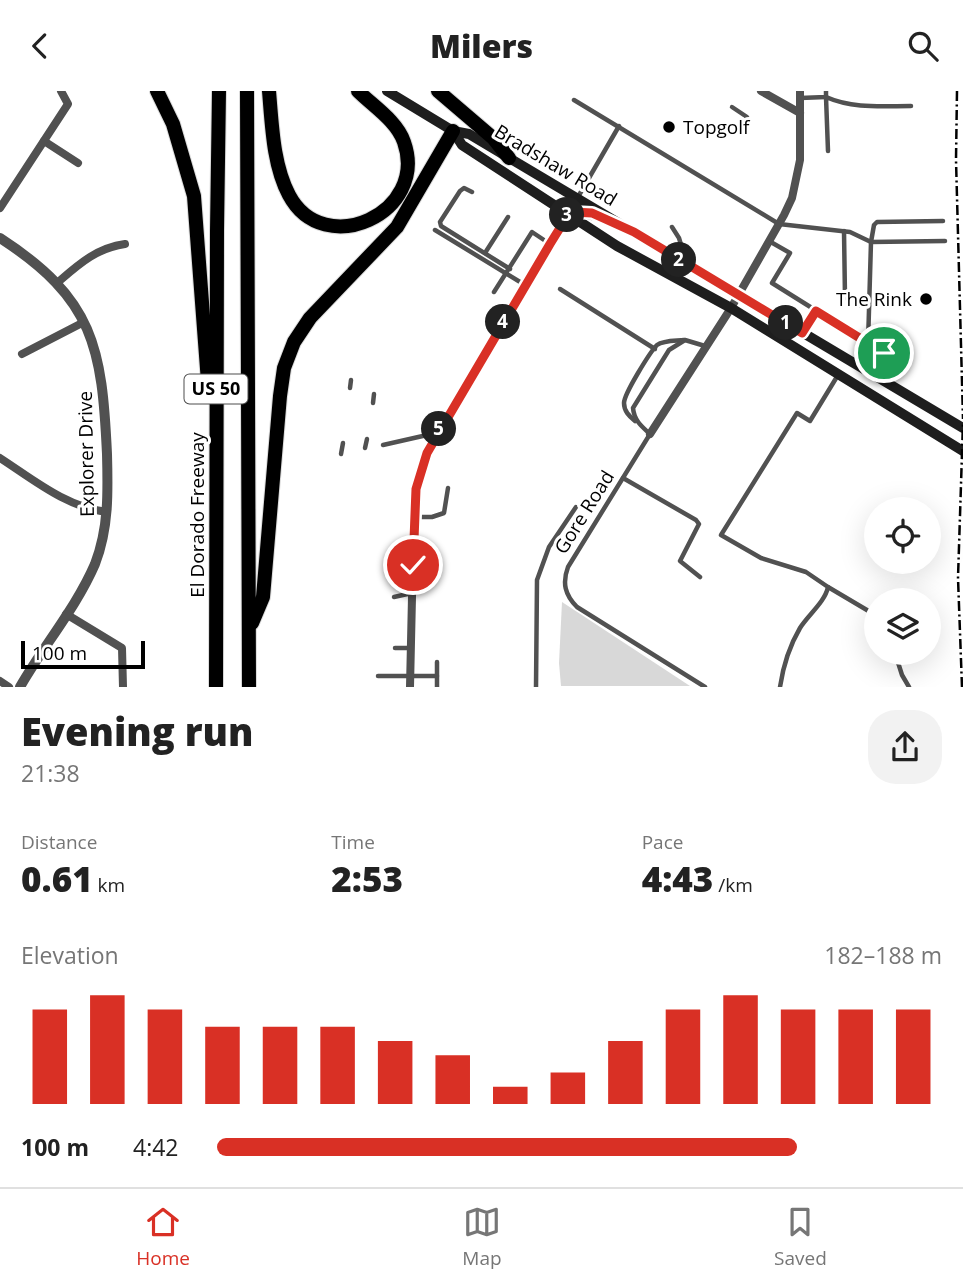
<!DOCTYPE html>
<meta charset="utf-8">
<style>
:root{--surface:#fff;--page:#f2f2f2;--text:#222;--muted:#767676;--line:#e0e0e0;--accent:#d93025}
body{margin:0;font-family:"Open Sans",sans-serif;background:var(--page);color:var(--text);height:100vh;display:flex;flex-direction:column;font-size:26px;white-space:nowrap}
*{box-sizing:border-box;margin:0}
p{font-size:23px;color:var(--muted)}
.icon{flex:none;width:38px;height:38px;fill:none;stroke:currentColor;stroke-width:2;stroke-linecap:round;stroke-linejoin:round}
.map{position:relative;height:596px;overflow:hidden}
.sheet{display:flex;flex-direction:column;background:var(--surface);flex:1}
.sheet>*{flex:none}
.buttons{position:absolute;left:864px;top:406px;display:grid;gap:14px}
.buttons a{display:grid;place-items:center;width:77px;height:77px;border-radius:50%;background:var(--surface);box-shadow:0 7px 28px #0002;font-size:35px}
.scale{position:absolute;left:21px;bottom:18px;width:124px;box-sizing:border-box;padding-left:7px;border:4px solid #000;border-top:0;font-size:19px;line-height:24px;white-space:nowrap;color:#000;-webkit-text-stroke:5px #fff;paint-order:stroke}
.pin{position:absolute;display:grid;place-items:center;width:60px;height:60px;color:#fff;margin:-30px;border:4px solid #fff;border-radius:50%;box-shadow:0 2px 7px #0007}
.km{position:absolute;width:35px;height:35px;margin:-18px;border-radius:50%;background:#222;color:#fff;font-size:19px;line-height:35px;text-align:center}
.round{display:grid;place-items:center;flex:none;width:74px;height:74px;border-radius:28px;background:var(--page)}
.overview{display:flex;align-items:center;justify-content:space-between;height:119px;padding:0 21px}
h1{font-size:38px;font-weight:800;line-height:52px}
.metrics{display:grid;grid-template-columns:repeat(3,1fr);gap:10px;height:119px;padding:7px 21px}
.metrics div{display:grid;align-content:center}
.metrics b{font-size:35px;font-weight:800}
.metrics small{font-size:19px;font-weight:400}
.metrics p{font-size:19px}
.chart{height:196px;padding:14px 21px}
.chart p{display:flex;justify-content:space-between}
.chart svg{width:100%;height:126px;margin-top:7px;stroke:var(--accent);stroke-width:6}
ul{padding:0 21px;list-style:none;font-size:23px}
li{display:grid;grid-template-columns:112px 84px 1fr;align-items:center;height:52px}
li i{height:18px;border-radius:9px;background:var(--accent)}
header{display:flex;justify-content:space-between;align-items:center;height:91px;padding:0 21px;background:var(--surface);font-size:32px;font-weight:800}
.tabs{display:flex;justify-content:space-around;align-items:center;height:98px;border-top:2px solid var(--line);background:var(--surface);font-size:19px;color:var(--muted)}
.tabs a{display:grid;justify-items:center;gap:4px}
.tabs .selected{color:var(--accent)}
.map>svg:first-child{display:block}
.green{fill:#d8d8d8}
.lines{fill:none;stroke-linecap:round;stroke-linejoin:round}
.motorway-casing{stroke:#dbdbdb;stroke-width:16}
.service{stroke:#515151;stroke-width:4.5}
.minor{stroke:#515151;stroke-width:8}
.tertiary{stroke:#515151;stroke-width:10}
.secondary{stroke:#1e1e1e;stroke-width:10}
.motorway{stroke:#000;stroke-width:14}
.rail{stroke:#000;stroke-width:2.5;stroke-dasharray:10 3.5 2 3.5;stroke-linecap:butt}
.route-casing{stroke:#fff;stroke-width:14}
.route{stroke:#d93025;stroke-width:9}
.poi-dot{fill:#000;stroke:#fff;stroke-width:2.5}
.labels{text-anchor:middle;stroke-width:6;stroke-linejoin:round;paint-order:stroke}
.shield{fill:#fff;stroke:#4c4c4c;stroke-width:2}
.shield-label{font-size:18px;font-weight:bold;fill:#000}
.poi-label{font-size:19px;fill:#000;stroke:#fff;text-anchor:start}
.street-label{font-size:19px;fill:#000;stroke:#fff}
</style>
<header><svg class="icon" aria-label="back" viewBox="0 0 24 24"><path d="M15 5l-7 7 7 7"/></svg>Milers<svg class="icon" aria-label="search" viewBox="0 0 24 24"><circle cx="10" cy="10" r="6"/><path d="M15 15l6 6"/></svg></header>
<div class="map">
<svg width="963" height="596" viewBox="0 0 963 596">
<rect width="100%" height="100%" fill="#fff"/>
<path class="green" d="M562,511l128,84h-129l-2,-23z"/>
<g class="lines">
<g class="motorway-casing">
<g id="motorway">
<path d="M157,0l16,33 21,72 14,186"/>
<path d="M247,0l2,596"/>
<path d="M269,0c3,34 4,74 20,104 35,66 140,18 115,-53 -7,-21 -31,-36 -46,-51"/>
<path d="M438,0l55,47 16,20"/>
<path d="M252,532l11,-26 17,-201 4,-28 10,-26 16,-24 87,-91 56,-96"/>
<path d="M216,596l1,-456 2,-140"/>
</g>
</g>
<g class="service">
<path d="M800,7l26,-1v-6"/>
<path d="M574,9l205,124 71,8 21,10 3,-17 3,-3 66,-1"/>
<path d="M732,16l15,10"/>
<path d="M828,60l-2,-54c27,12 56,9 85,9"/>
<path d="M472,101l-8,-4 -4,3 -20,31 1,4 69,43"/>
<path d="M578,106l41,-71"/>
<path d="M672,136l7,11 3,10 -6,9"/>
<path d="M435,139l90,55"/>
<path d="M844,140l1,66 10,8 14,1"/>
<path d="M769,150l21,12 -18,30 112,70 3,7 -10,17"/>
<path d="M485,162l23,-36"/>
<path d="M560,198l95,60"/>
<path d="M494,201l38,-60 18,12"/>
<path d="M803,240l13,-20"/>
<path d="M868,253l3,-102 74,-1"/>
<path d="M705,255l-20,-6 -16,10 -36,58c1,12 8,18 17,26l-82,133c-6,16 -3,28 9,40l128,80"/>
<path d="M350,297l1,-8"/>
<path d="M373,312l1,-9"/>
<path d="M635,330c-6,-5 -11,-10 -11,-18 0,-9 26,-51 33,-58 7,-5 19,-4 27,-5"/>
<path d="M383,354l53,-12"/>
<path d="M365,357l2,-9"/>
<path d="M341,363l2,-11"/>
<path d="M623,387l73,42 3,4 -19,37 20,16"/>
<path d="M415,426h17l12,-4 4,-25"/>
<path d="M828,496l49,29"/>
<path d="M394,506l18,-4"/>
<path d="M395,557h15"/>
<path d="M895,562l7,22 7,12"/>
<path d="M378,585h59"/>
<path d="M437,596v-25"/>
<path d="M536,596l1,-107 12,-33 27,-40"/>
<path d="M780,596c3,-20 10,-42 20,-59 8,-13 25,-26 28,-41l-22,-15 -45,-14 -40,-23 76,-122 13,8 28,-46"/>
</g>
<g class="minor">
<path d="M761,0l39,22"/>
<path d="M44,50l34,22"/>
<path d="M0,117l68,-104 -7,-13"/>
<path d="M57,192c21,-18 39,-35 68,-39"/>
<path d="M22,263l62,-32"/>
<path d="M650,343l81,-126 53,-93 8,-17 8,-38v-69"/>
<path d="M0,367c34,22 66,49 107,54"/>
<path d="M66,523l56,34 1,39"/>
<path d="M0,590l9,6"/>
<path d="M410,596l4,-180 7,-36 16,-38 130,-218"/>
</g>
<path class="tertiary" d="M0,147c94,61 102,109 107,216 1,37 2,74 -12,110 -19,44 -51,81 -75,123"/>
<g class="secondary">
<path d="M387,0l66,40 16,3 494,294"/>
<path d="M453,40l9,14 155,101 114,62 232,143"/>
<path d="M567,124l13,-3 22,6"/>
</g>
<use href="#motorway" class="motorway"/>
<g class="rail">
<path d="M957,0l-1,69 7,259"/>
<path d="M962,596l-4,-109 5,-156"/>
</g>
</g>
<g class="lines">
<g class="route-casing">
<path id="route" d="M413,474l3,-76 11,-36 123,-209 18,-29 5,-3 19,1 42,19 168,101 14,-22 68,42"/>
</g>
<use href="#route" class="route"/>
</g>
<g class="poi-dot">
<circle cx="669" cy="36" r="7"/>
<circle cx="926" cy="208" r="7"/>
</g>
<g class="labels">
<rect class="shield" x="184.5" y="283.5" width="63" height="29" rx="5"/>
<g class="shield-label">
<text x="216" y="304">US 50</text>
</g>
<g class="poi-label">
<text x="683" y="43">Topgolf</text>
<text x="912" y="215" text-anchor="end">The Rink</text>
</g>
<g class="street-label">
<text transform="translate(556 74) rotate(31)" y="7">Bradshaw Road</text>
<text transform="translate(86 363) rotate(-91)" y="7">Explorer Drive</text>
<text transform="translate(584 421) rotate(-58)" y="7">Gore Road</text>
<text transform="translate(197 424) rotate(-90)" y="7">El Dorado Freeway</text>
</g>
</g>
</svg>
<div class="buttons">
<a><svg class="icon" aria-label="locate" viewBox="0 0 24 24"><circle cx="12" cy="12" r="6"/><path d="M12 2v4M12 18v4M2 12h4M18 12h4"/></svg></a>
<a><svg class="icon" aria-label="layers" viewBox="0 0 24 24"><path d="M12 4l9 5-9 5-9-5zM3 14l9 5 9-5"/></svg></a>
</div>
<div class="scale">100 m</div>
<div class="pin" style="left:884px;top:262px;background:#1e9e55"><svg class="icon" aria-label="arrive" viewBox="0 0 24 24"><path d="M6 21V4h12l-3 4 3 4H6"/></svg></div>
<div class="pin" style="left:413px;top:474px;background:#d93025"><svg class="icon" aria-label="check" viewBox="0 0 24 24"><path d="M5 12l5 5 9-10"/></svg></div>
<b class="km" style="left:786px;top:232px">1</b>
<b class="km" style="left:679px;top:169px">2</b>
<b class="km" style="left:567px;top:124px">3</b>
<b class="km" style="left:503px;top:231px">4</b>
<b class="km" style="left:439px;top:338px">5</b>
</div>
<section class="sheet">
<div class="overview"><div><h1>Evening run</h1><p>21:38</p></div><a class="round"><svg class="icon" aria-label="share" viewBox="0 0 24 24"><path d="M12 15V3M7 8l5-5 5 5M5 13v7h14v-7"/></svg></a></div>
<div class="metrics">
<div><p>Distance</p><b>0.61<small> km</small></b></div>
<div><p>Time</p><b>2:53</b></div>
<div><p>Pace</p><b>4:43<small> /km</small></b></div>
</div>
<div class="chart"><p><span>Elevation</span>182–188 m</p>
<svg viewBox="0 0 160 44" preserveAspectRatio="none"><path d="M5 44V11M15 44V6M25 44V11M35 44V17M45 44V17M55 44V17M65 44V22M75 44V27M85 44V38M95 44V33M105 44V22M115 44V11M125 44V6M135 44V11M145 44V11M155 44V11"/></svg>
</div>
<ul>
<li><b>100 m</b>4:42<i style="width:80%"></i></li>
</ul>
</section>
<nav class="tabs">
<a class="selected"><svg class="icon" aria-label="home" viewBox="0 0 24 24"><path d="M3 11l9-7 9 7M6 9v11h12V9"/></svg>Home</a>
<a><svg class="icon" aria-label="map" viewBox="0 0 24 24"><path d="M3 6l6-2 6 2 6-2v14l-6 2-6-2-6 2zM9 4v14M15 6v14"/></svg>Map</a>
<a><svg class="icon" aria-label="saved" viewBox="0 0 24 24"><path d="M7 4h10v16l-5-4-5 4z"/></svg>Saved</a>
</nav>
